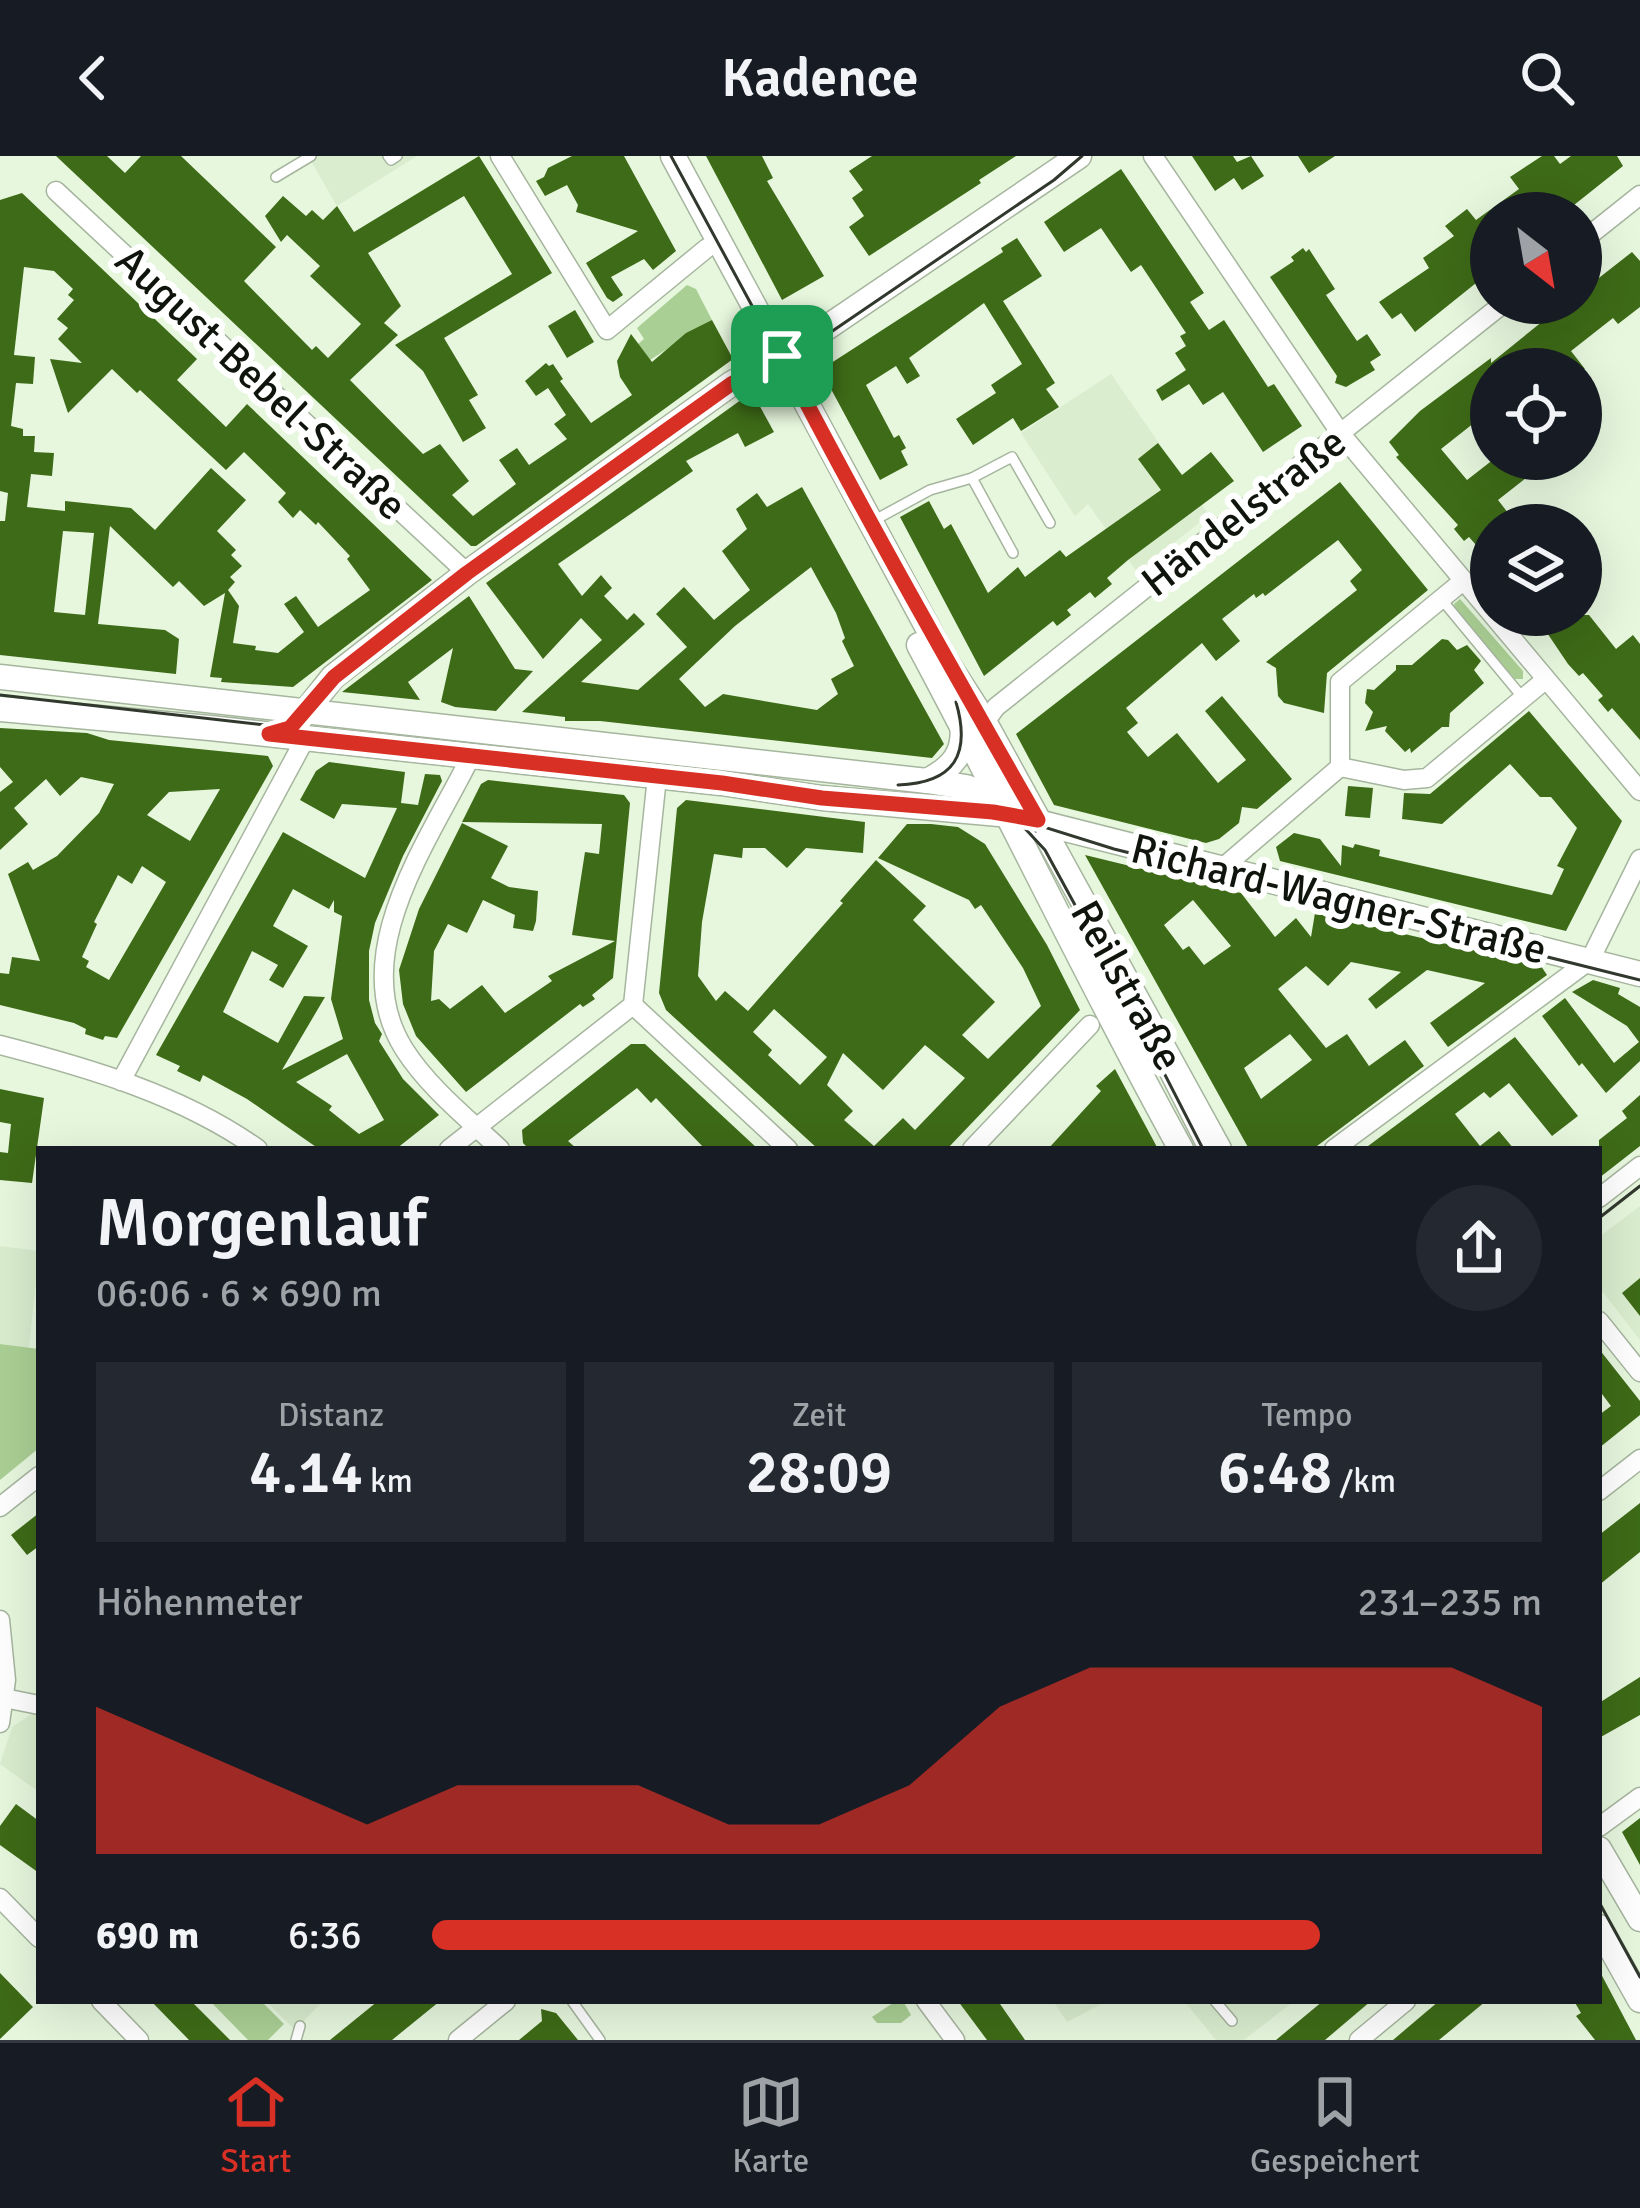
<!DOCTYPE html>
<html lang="de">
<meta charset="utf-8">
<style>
:root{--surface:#171b24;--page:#242831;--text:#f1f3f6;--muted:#9ea1a6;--line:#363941;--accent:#d93025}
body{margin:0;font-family:Signika,sans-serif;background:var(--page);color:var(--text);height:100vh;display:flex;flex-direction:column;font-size:45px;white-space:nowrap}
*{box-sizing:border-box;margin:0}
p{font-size:39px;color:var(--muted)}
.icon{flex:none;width:66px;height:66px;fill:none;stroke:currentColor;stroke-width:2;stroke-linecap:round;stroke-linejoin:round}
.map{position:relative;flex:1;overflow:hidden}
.sheet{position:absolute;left:36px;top:990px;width:1566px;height:858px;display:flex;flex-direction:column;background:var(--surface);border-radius:0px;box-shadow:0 12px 48px #0002}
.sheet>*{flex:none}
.needle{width:78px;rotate:149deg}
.fabs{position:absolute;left:1470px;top:36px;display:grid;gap:24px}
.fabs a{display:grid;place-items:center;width:132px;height:132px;border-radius:50%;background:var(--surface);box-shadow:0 12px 48px #0002;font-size:60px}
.pin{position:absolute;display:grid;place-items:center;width:102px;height:102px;color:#fff;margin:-51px;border-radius:24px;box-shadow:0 6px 18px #0006}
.round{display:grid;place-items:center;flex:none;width:126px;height:126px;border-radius:63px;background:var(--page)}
.overview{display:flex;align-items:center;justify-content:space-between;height:204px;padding:0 60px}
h1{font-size:66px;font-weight:600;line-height:90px}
.metrics{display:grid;grid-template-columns:repeat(3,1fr);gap:18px;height:204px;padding:12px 60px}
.metrics div{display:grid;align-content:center;border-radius:0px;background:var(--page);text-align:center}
.metrics b{font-size:60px;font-weight:600}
.metrics small{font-size:33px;font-weight:400}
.metrics p{font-size:33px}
.chart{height:336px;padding:24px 60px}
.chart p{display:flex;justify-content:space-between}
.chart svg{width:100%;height:216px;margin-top:12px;fill:var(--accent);opacity:.7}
ul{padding:0 60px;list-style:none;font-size:39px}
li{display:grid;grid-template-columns:192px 144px 1fr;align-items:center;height:90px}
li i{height:30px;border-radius:15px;background:var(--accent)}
header{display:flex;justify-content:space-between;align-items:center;height:156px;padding:0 60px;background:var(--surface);font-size:54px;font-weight:600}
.tabs{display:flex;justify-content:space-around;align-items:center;height:168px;border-top:3px solid var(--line);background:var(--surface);font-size:33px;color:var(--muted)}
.tabs a{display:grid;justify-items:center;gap:6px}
.tabs .selected{color:var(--accent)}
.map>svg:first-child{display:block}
.built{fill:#daedce}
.green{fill:#aacf94}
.building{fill:#3e6b17;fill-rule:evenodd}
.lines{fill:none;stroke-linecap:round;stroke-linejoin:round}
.service-casing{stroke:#a6b59e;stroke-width:12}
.minor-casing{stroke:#a6b59e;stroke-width:21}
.tertiary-casing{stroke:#a6b59e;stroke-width:27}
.service{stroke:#fff;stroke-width:9}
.minor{stroke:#fff;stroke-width:18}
.tertiary{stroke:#fff;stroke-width:24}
.tram{stroke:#31382d;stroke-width:3}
.route-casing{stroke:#fff;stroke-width:24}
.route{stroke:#d93025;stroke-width:15}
.labels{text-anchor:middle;stroke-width:12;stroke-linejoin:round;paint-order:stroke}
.street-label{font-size:42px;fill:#0f140c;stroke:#fff}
</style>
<header><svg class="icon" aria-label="back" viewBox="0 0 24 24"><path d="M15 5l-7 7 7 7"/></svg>Kadence<svg class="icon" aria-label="search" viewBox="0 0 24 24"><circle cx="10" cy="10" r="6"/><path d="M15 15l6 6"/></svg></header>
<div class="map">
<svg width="1640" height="1884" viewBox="0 0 1640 1884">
<rect width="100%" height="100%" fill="#e7f7de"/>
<g class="built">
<path d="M308,0h109l-80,50z"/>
<path d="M1111,218l98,141 -72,57 -49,-68 -13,12 -54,-83z"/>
<path d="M1640,1050v134l-41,-53v-50z"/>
<path d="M0,1090l39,5 -10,97 -29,-4z"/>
<path d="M32,1558h7v78l-39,-28 12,-37z"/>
<path d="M266,1845h57l-28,29z"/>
<path d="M1053,1845h54l-40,21z"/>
<path d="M1184,1845h110l-50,39h-28z"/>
</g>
<g class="green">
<path d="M687,129l9,4 16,31 -62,40 -12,-16 6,-5 -7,-11z"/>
<path d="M1460,443l63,72v8h-8l-59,-69 -2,-6z"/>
<path d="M0,1188l39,5v99l-39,32z"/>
<path d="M210,1845h51l23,23 -16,16h-20z"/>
<path d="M896,1845h7l8,14 -10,8h-24l-5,-6z"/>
</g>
<g class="building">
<path d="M56,0h51l18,17 16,-17h40l95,91 -32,34 68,69 4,-4 12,12 33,-34 -51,-48 10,-10 -33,-31 -6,7 -16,-26 18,-20 23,20 6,-6 11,10 14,-14 17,26 125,-76 73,117 -108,65 34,57 -9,5 17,28 -23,14 -40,-71 -28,-26 117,-71 -48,-78 -96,57 33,53 -17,17 14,12 -48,45 73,74 17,-10 29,37 -17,14 21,21 43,-32 -17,-24 18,-12 12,17 38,-26 -13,-15 12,-9 -18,-27 -12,8 -11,-15 21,-18 3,3 4,-2 10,15 -3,2 31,42 41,-28 -12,-18 -3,-16 14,-27 21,28 34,-29 26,-13 21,39 -257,187h-5z"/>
<path d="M572,0h52l52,95 -23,19 -9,-11 -33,18 12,18 -10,7 -6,-4 -21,-35 52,-32 -62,-19 2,-7 -11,-20 -22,11 -9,-15 8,-4 4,-9z"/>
<path d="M706,0h56l11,22 -6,3 57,95 -42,24z"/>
<path d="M872,0h144l-37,24 2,3 -112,73 -20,-29 15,-11 -12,-18 11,-8 -14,-19z"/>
<path d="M1192,0h41l4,6 14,-6 13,20 -22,14 -8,-12 -19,13z"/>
<path d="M1298,0h37l-26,17z"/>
<path d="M1542,0h12l6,8 11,-8h46l6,10 -59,47h-73v58l-76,61 -14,-19 -9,6 -13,-17 50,-34 -6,-10 31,-22 -9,-10 22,-17 9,11 43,-31 -9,-12z"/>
<path d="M1121,13l83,124 -14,9 19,28 15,-10 44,67 6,-3 28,42 -39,26 -40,-60 -20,13 -14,-21 -27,17 -6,-11 30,-20 -11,-17 11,-7 -6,-10 6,-3 -45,-68 -10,7 -30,-44 -37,24 -20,-30z"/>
<path d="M22,37l175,166 -20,21 49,47 21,-23 185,176 -139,107 -72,-5 1,-4 -12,-1 15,-84 -21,13 -25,-25 -6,6 -63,-61 -12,98 67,6 14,9 -3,35 -176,-19v-134h5l3,-28 -8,-2v-291zM24,111l30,4 19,18 -5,6 6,5 -17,19 11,9 -10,11 24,24 -32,-4 18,54 44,-44 25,24 3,-3 86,80 18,-18 42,41 -8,9 15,16 7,-8 16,15 2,-3 32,34 -3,3 23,31 -52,37 -22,-31 -12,8 20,28 -26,21 -23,-3 1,-4 -23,-3 6,-37 -11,-16 7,-8 -5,-5 12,-11 -11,-11 5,-5 -19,-19 29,-31 -35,-32 -56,62 -24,-22 -66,-7v10l-38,-4 4,-33 21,2 2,-23 -20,-1 1,-16h-12v-7l-12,-3 5,-43 17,1 2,-27 -21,-2zM63,375l31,2 -9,82 -31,-3z"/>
<path d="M1017,82l25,38 -39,25 52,82 -9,6 13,18 -38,24 -8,-13 -40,27 -17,-26 40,-26 -5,-8 31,-21 -38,-61 -75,55 11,18 -13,8 -11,-18 -30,19 28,53 5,-3 7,13 -5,3 7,14 -28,15 -56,-104 1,-9 178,-115 -2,-4z"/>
<path d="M1303,92l3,4 3,-3 26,40 -9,6 31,46 10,-7 14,21 -11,7 5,8 -29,17 -11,-4 2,-7 -67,-99 24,-16 -3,-4z"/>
<path d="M1632,96l8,9v46l-22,17 -5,-6 -42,33 14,18h-94v66l-12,-16 -38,30 26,31 27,-21h49l-19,16 2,3 -28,22 14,18 -8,7h-13v37l-22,-25 -5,4 -10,-12 4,-4 -62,-68 3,-2 -10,-13 31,-31 71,-53v5l73,-59 17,-1v-11z"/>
<path d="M575,154l19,32 -27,16 -19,-32z"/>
<path d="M752,236l22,40 -29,15 -7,-14 -52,28 7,10 -135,93 24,32 19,-21 11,13 -8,8 23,24 7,-7 11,11 -64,58 57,8 49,-43 -31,-33 28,-27 30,33 36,-30 -28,-39 25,-22 -11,-20 21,-16 10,14 35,-20 142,257 -12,14 -332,-37h-35v-4l-43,-5 80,-72 -21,-22 -38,41 -57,-76zM811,411l25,46 9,25 -3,3 12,25 -23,13 7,15 -21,16 -94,-16 -18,13 -26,-28 56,-53z"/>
<path d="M1158,287l24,32 29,-23 23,29 -106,79 -21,18 5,6 -17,14 -5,-6 -23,18 4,5 -14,11 -4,-5 -69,55 -84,-159 29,-16 15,28 7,-5 37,69 30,-26 7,10 35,-27 6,7 95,-67 -23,-31z"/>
<path d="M1340,326l88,108 -101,83 -3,40 -40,-10 -6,-7 -2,-28 -10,-6 91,-72 -7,-9 12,-11 -24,-30 -73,56 -2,-3 -7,5 -2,-4 -32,25 18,22 -24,20 -14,-18 -76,65 12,15 -11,9 21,25 29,-24 41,50 28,-23 -41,-49 17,-15 70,83 -35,30 -15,-2 -3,16 -20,16 -13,4 -152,-38 -38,-71z"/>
<path d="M469,440l46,73 18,2 -37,40 -41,-4 -14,-5 12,-54 -45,34 12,18 -78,-8z"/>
<path d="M1535,459h54l27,34 17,-14 7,9v96l-28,-32 -4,4 -10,-12 5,-4 -20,-23 -4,3 -11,-12z"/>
<path d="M1442,483l6,1 9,10 10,-5 14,16 -7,9 10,13 -34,30 -1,14h-7l-31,26 -1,-5 -5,4 -20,-21 2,-5 -22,5 8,-19 -8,-9 2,-14 7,1 22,-20v-5h16z"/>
<path d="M1529,555l93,110 -56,110 -286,-70 -4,-14 18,-14 26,6 21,27 1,-21 11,3 2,-4 25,6 -1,6 173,39 12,-26 -7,-3 20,-38 -26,-31h-11l-30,-33 -68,60 -40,-5 2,-26 26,1z"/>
<path d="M0,572l87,5 22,7 159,16 5,10 -156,272 -12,-2 -2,4 -18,-6 1,-5 -12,-6 -74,-18v-32l9,1 3,-17 28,4 -32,-87 20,-12 5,8 24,-14 42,-43 15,-29 -33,-7 -21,19 -14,-17 -32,29 14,16 -28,26v-58l13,-10 -13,-15zM220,633l-30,52 -43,-26 22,-23zM142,710l24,16 -57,98 -23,-13 3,-6 -7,-4 15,-33 -3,-2 24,-47 14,9z"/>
<path d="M329,606l76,10 -4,31 17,2 7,-31 15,1 2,6 -39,75 -28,67 -6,28v49l6,23 7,11 -3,7 24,38 36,36 -43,34h-77l-72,-50 -44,-24 -3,7 -23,-11 3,-5 -24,-11 127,-223 82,46 32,-70 -55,-4 -8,15 -34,-19 16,-29zM293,733l36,20 5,-9v12l8,4 -11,83 12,40 -61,31 43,-73 -21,-1 -26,47 -55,-31 29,-61 26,14 -9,15 14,8 25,-42 -35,-20zM347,898l37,66 -25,14 -30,-24 3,-4 -36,-24z"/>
<path d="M488,624l136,15 6,8 -17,175 -21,17 3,4 -12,8 -3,-3 -114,88 -50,-56 -13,-32 -4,-34 20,-61 43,-86 46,23 -17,32 18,9 29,4 -2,30 -3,10 -20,-3 2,-13 -32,-15 -16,33 -19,-9 -14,27 -3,50 8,-2 11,10 32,-24 23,28 47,-32 -4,-5 67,-35 -43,-6 13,-83 14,2 3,-30 -140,-2 19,-38z"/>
<path d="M1348,630l25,2 -3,30 -25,-2z"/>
<path d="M686,644l179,22 -2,31 -57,-5 -19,20 -22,-20h-22l-1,10 -28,-4 -12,68 -4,54 18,25 9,-10 23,20 95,-108 -3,-2 36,-41 50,46 -13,14 82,82 -33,33 26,24 53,-53 -18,-38 -42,-63 -6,4 -6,-9 -91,-42 29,-34h24l27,3 27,17 62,101 33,65 -133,139h-129l-152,-139 -7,-17 18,-185zM774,853l53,48 -27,28 -32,-30 4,-5 -19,-18zM925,889l40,33 -50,52 -12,-12 -29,28 -30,-26 9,-9 -26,-26 16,-32 40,37z"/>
<path d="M1085,699l156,38 34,44 21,-19 15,19 4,-24 226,53 6,9 -99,72 -18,-24 55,-40 -58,-13 -51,39 -8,-10 33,-27 -50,-10 -23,24 -22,-20 -28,23 48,59 21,-14 22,32 36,-26 19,26 -111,83h-64zM1193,744l38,46 -27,19 -15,-19 -6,4 -19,-25zM1290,878l22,26 -51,39 -17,-31z"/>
<path d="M1593,824l27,8 -2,6 22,13v54l-34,32 -24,-30 -3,3 -37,-50 23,-18 49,65 25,-21 -12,-16 -55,-34z"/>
<path d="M1515,881l63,79 -26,20 -43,-53 -19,15 -6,-6 -29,22 25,32 19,-15 15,18h-150z"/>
<path d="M631,888h14l113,105h-53l-49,-51 -5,5 -14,-15 -69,53 9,8h-48l-6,-6 -1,-13z"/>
<path d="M1115,913l43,80h-110l53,-58 -5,-5z"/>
<path d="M0,933l44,9 -12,85 -32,-3v-28l8,1 3,-29 -11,-2z"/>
<path d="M1640,939v51l-41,32v-38l28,-22 -5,-7z"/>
<path d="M1640,1122v38l-18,-23z"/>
<path d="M1599,1193l41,52v14l-41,33v-33l12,-9 -12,-16z"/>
<path d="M1640,1347v49l-41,33v-50z"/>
<path d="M39,1357v33l-12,9 -16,-20z"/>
<path d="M1640,1521v38l-41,23v-35z"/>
<path d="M16,1648l23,17v52l-39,-28v-19z"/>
<path d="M1640,1662v47l-18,-33z"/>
<path d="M1599,1814l37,70h-41l-19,-24 5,-3 -7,-12h25z"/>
<path d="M0,1817l33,34 -33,32z"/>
<path d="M151,1845h40l39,39h-41z"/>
<path d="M378,1845h62l-48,39h-62z"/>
<path d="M958,1845h40l27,39h-38z"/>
<path d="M1323,1845h48l-46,39h-49z"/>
<path d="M1439,1845h47l-47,39h-46z"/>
<path d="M541,1853l15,4 22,27h-59l23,-19z"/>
</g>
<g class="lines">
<g class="service-casing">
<g id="service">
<path d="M388,0l3,4 6,-4"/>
<path d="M276,21l35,-21"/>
<path d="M972,322l40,-21 38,66"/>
<path d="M871,366l59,-32 42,-12 41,75"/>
<path d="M1442,444l81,98"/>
<path d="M1073,761l71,140"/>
<path d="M1151,891l52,102"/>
<path d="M572,1845l28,39"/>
<path d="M1215,1845l17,20"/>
<path d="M296,1884l4,-14"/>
</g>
</g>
<g class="minor-casing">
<g id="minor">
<path d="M500,0l107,174 100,-82"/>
<path d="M1153,0l188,278 299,357"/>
<path d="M56,35l411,382"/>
<path d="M1581,86l59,-47"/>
<path d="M985,566l11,-15 508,-404"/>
<path d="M470,602c-41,83 -125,197 -66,291 24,38 64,70 96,100"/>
<path d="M1340,611l64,13 23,-2 118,-98"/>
<path d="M1220,714l120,-103v-85l123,-101"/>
<path d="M633,849l155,144"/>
<path d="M0,889c89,23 182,50 258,104"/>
<path d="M121,925l184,-342"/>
<path d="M449,993l184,-144 24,-228"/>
<path d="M972,993l118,-124"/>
<path d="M1334,993l256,-189 50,-101"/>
<path d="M1599,1042l41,-32"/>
<path d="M1599,1165l41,51"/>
<path d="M1599,1335l41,-32"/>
<path d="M0,1351l39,-31"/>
<path d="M0,1464l6,60 -6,43"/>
<path d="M4,1542l35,7"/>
<path d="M1599,1671l41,-30"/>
<path d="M0,1742l39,40"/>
<path d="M101,1845l38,39"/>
<path d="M926,1845l29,39"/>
<path d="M458,1884l48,-39"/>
<path d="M1359,1884l47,-39"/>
</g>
</g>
<g class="tertiary-casing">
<g id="tertiary">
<path d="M673,0l271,502 36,56 239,435"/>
<path d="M919,489c90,167 170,338 262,504"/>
<path d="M0,521l927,104 39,6 39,14"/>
<path d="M0,553l210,19 511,55 101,15 188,17 630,159"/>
<path d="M298,565l35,-44 134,-104 264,-189 79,-45 269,-183"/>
<path d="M927,625c25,-13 39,-28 35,-57"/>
<path d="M1599,1693l41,70"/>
<path d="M1599,1771l41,73"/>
</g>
</g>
<use href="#service" class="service"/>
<use href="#minor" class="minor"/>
<use href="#tertiary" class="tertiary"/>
<g class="tram">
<path d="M671,0l365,675"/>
<path d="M759,169c24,15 45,19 72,7l223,-152 28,-24"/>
<path d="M0,539l977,111 137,43 526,131"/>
<path d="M898,629c57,-2 73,-31 58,-83"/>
<path d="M1018,665l27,29 84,154"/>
<path d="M1121,833l82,160"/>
<path d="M1599,1062l41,-32"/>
<path d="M1599,1746l41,75"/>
</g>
</g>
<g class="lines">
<g class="route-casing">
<path id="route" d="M782,200c81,157 169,311 256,464l-45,-8 -171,-14 -100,-15 -453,-49 21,-6 44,-51 133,-104 264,-189z"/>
</g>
<use href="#route" class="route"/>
</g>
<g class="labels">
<g class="street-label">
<text transform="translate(262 226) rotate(43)" y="15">August-Bebel-Straße</text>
<text transform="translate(1243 355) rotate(-38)" y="15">Händelstraße</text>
<text transform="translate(1339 742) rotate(14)" y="15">Richard-Wagner-Straße</text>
<text transform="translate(1128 829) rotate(61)" y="15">Reilstraße</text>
</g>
</g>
</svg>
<div class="fabs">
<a><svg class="needle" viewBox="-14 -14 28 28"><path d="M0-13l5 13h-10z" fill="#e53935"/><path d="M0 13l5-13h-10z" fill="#9ea1a6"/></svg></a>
<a><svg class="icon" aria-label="locate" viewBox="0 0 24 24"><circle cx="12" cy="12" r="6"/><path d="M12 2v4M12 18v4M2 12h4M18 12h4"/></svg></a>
<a><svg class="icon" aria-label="layers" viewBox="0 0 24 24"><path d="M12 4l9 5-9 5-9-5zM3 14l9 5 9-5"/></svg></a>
</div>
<div class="pin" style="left:782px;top:200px;background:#1e9e55"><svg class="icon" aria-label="arrive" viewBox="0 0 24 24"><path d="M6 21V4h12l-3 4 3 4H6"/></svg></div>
<section class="sheet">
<div class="overview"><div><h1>Morgenlauf</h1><p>06:06 · 6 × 690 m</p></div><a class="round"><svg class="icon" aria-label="share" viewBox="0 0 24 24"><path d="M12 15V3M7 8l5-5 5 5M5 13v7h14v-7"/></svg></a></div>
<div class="metrics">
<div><p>Distanz</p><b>4.14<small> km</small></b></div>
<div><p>Zeit</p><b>28:09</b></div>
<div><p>Tempo</p><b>6:48<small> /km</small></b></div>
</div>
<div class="chart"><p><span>Höhenmeter</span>231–235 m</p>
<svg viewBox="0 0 160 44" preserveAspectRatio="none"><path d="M0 44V14L10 22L20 30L30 38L40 30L50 30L60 30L70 38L80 38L90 30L100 14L110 6L120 6L130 6L140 6L150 6L160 14V44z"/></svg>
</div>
<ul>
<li><b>690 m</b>6:36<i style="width:80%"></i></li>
</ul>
</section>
</div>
<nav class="tabs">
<a class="selected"><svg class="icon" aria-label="home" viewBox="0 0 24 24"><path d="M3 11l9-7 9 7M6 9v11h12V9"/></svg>Start</a>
<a><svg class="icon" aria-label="map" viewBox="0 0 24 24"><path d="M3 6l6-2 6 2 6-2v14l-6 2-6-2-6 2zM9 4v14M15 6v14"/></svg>Karte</a>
<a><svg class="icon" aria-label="saved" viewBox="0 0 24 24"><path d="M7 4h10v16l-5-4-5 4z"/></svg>Gespeichert</a>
</nav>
